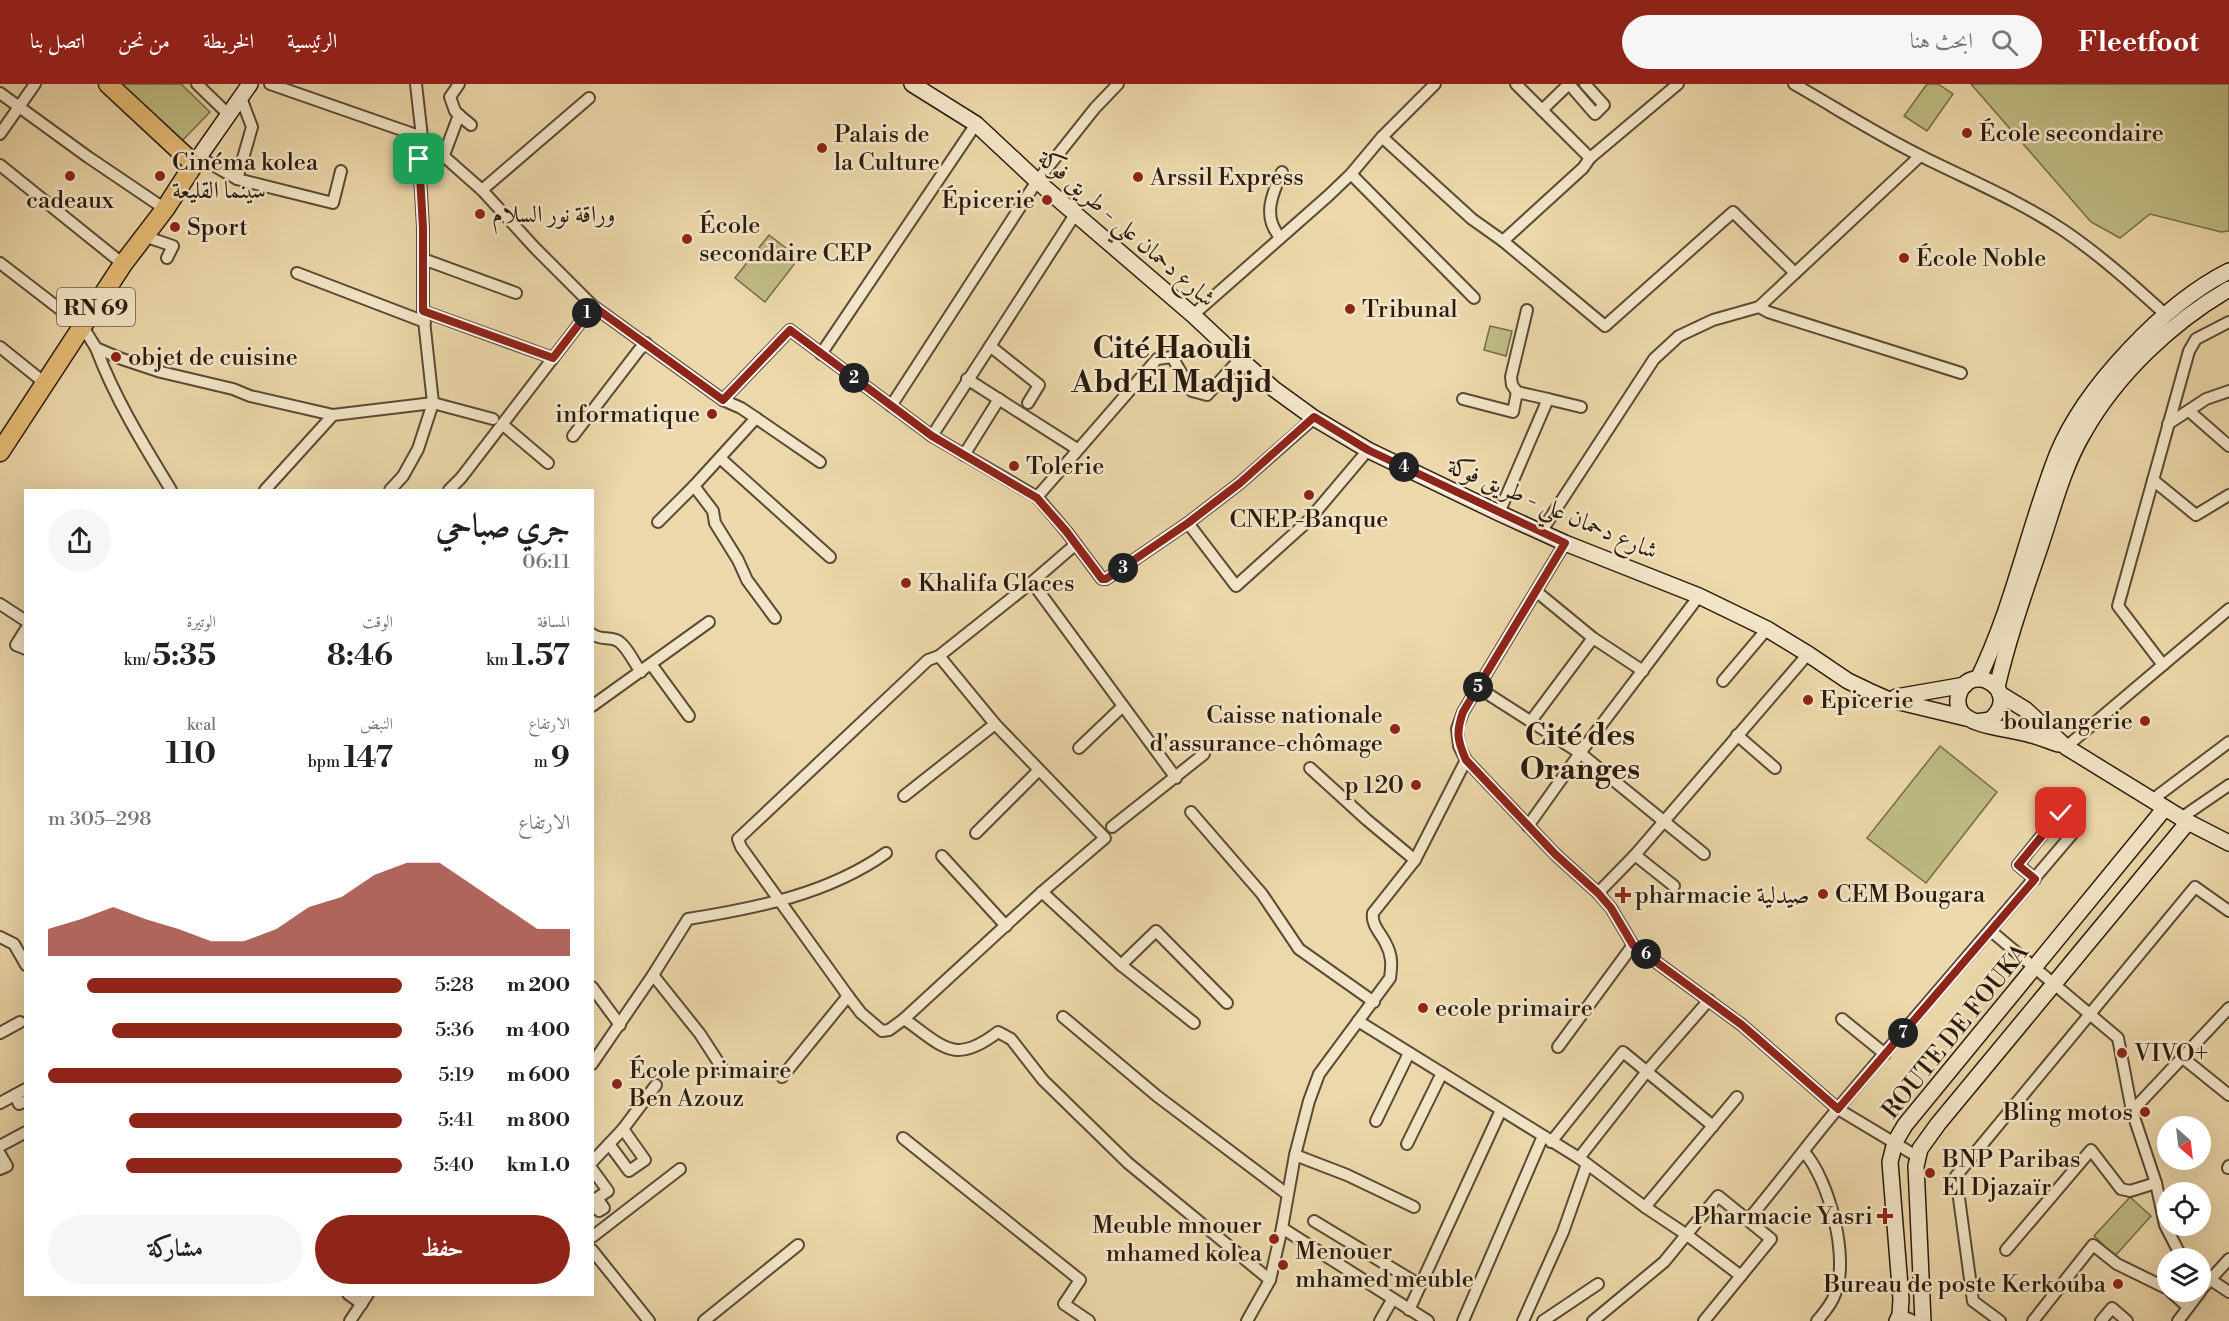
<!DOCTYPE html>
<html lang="ar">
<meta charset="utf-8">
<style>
:root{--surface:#fff;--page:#f6f6f6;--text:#222;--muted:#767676;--accent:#8f2418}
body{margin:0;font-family:"Libre Bodoni",Amiri,serif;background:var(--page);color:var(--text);direction:rtl;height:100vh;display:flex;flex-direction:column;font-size:22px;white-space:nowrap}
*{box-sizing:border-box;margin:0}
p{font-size:20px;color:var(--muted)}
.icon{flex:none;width:33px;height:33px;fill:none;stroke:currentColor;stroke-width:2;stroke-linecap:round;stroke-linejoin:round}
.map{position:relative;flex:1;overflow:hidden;direction:ltr}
.panel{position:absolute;left:24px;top:405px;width:570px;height:807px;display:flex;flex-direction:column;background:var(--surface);border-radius:0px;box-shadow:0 6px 24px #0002;direction:rtl}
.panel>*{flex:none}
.needle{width:39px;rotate:152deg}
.tools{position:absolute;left:2157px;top:1032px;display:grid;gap:12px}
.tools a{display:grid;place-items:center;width:54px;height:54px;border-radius:50%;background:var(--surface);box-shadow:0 6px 24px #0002;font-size:30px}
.pin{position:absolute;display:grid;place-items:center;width:51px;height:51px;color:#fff;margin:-26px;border-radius:12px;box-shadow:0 3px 9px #0006}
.km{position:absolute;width:30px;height:30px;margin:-15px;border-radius:50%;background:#222;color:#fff;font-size:16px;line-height:30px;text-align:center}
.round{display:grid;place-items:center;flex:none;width:63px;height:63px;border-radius:32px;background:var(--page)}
.summary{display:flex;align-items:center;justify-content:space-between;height:102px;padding:0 24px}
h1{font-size:33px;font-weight:800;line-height:45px}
.figures{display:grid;grid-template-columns:repeat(3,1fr);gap:9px;height:102px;padding:6px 24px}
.figures div{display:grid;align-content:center}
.figures b{font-size:30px;font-weight:800}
.figures small{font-size:16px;font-weight:400}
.figures p{font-size:16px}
.chart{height:168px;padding:12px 24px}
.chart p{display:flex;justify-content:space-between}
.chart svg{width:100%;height:108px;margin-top:6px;fill:var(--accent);opacity:.7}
.cta{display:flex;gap:12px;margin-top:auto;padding:12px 24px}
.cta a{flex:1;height:69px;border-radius:36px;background:var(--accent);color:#fff;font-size:24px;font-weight:800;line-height:69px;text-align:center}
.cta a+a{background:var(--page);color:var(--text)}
ul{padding:0 24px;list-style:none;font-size:20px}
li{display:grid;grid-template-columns:96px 72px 1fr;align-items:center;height:45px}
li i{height:15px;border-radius:8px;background:var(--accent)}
header{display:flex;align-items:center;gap:36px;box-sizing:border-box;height:84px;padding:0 30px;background:var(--accent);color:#fff}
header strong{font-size:28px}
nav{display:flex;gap:33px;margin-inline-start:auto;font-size:21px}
.search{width:420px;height:54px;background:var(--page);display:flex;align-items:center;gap:15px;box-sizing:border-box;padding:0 21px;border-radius:33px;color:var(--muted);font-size:22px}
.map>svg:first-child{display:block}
.green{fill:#bfbc84;stroke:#746c49;stroke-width:1.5}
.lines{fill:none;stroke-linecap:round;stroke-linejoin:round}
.minor-casing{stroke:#5a4a35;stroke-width:14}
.secondary-casing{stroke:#2a1b0e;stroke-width:18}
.primary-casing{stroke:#2a1b0e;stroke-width:21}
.minor{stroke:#f3e6c8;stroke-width:10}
.secondary{stroke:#f3e6c8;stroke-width:15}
.primary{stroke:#e6bc75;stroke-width:18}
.route-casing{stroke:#fff;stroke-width:12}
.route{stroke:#8f2418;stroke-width:8}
.poi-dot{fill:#8f2418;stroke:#f3e6c8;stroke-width:2}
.labels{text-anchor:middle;stroke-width:5;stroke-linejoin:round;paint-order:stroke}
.shield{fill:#f3e6c8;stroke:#665846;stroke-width:1.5}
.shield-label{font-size:22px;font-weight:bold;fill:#2a1b0e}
.poi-label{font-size:24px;fill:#2a1b0e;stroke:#f3e6c8;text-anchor:start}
.street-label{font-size:24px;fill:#2a1b0e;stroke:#f3e6c8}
.district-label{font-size:30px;font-weight:bold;fill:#2a1b0e;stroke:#f3e6c8}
</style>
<header>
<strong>Fleetfoot</strong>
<div class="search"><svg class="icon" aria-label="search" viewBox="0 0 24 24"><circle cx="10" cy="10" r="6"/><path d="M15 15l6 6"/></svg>ابحث هنا</div>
<nav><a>الرئيسية</a><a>الخريطة</a><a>من نحن</a><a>اتصل بنا</a></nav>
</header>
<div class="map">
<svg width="2229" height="1237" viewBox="0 0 2229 1237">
<rect width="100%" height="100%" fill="#ecd8aa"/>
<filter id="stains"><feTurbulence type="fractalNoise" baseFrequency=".00333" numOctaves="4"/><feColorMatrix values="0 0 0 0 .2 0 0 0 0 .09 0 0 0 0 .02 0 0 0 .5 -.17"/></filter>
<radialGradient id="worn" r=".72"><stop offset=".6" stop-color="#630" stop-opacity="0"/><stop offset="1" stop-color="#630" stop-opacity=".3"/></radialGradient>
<g class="green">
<path d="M121,0h60l29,28 -29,30z"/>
<path d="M1927,0h11l15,10 -26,37 -23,-15z"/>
<path d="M1971,0h258v147l-8,1 -71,-18 -30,24 -29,-16z"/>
<path d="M769,151l30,23 -34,44 -30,-24z"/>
<path d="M1490,242l22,5 -6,25 -22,-6z"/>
<path d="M1940,662l57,46 -71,91 -59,-45z"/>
<path d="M2130,1113l21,19 -36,40 -21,-20z"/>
</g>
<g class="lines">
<g class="minor-casing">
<g id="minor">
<path d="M197,0l31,30"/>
<path d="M270,0l152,53 60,53 53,58 58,58 130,94 18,8 15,10 -62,68 -36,36"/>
<path d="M1516,0l74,74"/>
<path d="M1569,0l26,30 9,-9 -19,-21"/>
<path d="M1794,0c42,24 84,51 127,72 48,24 97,44 142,74 37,25 69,54 102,84"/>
<path d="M0,9l88,64 77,52"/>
<path d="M1542,26l27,-26"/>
<path d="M459,31l12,10"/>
<path d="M0,50l35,-50"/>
<path d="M1382,53l90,82 31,22 80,-73 7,-10 88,-74"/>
<path d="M444,71l15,-40 -4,-4 -5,-14 9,-13"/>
<path d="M199,73l38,22 15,-52 -11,-29"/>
<path d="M0,81l123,99"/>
<path d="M1351,90l123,124"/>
<path d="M237,95l96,24 8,-32"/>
<path d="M482,106l107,-92"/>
<path d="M144,152l29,10 -6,12"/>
<path d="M1280,153c-18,-20 -8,-43 2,-65"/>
<path d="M1503,157l102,85 128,-114 62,61"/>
<path d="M423,175l93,34"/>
<path d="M0,179l83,64 13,21 26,11 39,13 72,17 17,7 83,19 100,-12 60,16"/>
<path d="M297,189l128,49"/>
<path d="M1759,223l161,-151"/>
<path d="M423,227l130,47"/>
<path d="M1193,231l135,-119 23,-22 31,-37 53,-53"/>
<path d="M990,262l49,39 -11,18"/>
<path d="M0,263l46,37"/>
<path d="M96,264c19,51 47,96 75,142"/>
<path d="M821,270l155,-230"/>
<path d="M967,295l110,70"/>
<path d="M1517,308l-5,-7 -1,-8 16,-67"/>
<path d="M1463,315l50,13 4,-20 31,7 -49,114"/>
<path d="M1548,315l33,8"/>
<path d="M723,316l67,-70 142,106 105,61 29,34 36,48h4l82,-56 52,-40 74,-65"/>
<path d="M891,322l146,-225 58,-73 23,-24"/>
<path d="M2189,327l40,35"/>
<path d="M756,334l64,44"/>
<path d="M502,340l46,39"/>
<path d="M2168,340l38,-25 23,-8"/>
<path d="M573,352l66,-86 7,-7"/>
<path d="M932,352l144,-223"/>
<path d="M964,371l35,-56"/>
<path d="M720,374l110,99"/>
<path d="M2153,396l43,35 33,-20"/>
<path d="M694,402l19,25 2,12 23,37 9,20 28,38"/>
<path d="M265,406l68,-75"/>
<path d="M390,406l13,-14 15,-27 15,-46 -10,-92v-84l-4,-68 3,-22 -6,-53"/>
<path d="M449,406l12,-12 132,-172"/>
<path d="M1037,413l120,-138 15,-2 20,34 15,4 33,-36"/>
<path d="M1188,439l48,63 72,-65 60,-71"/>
<path d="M1541,448l113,-173 25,-23 34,-16 46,-13 9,5 193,61"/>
<path d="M1565,459l-102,169 -6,17 2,17 7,14 89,94 43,39 13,15 22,37"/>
<path d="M1032,498l144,196"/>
<path d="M1537,508l56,46 50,33"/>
<path d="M0,520l26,17"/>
<path d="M26,545l-10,16 10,4"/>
<path d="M592,550c8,6 15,3 24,6 10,4 18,23 25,32"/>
<path d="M939,572l56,68 110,114 -63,54 -138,127c39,27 50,47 94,13l13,7 32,41 85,83 142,117"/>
<path d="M651,580l38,52"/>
<path d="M2163,581l-45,-59 71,-255 7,-12 33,-17"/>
<path d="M1723,597l44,-52"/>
<path d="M1477,603l103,66 124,101"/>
<path d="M592,622l117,-84"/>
<path d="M1531,637l62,-83"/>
<path d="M1737,651l38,33"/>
<path d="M2066,663l163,-138"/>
<path d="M1079,664l44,-42"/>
<path d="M1310,684l57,52 48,40"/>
<path d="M904,712l91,-72"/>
<path d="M2152,716l77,-58"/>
<path d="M1191,728l71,82 37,55 75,53"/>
<path d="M2181,734l48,-33"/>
<path d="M1528,742l52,-73 119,-157"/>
<path d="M1112,743l92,-73"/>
<path d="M976,749l62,-62"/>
<path d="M1635,771l39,31"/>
<path d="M942,772l64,70"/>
<path d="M1042,808l79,73 35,-34 71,72"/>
<path d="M1598,809l37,-38 173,-201"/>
<path d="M1991,847l127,107 14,73 24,72 9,42 17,33"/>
<path d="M0,853l14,7 12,21"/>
<path d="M1121,881l73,58"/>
<path d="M653,891l47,59 24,37"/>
<path d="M592,903l28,38"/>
<path d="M848,912l13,17 21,18 7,-1 15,-11"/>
<path d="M1063,933l94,79 130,98"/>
<path d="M1842,935l43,35"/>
<path d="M1358,937l221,137 66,49 42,28 54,41"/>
<path d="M0,949l20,-11"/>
<path d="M1558,963l75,-102 109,80 96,84 80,48"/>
<path d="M2183,974l46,37"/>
<path d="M592,980l61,-89 35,-56c69,-11 140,-25 198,-66"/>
<path d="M782,993l66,-81 -107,-149 -3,-8 190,-179 11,-4 93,-74 44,-38"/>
<path d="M15,1011l4,9 7,-3"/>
<path d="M0,1019l26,-14"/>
<path d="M2132,1027l97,-103"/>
<path d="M1376,1037l33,-68"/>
<path d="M903,1054l177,142 -16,24 25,17"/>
<path d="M1551,1058l72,-90 90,74"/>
<path d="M609,1060l20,27 16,-11 -22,-31"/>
<path d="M1407,1060l35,-71"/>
<path d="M0,1062l26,-14"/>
<path d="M1804,1068c25,27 46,107 31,142 -3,9 -11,19 -18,27"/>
<path d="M0,1070l7,12 -7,3"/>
<path d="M1295,1071l52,20 67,32"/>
<path d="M1579,1074l69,-88 61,-70"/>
<path d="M592,1078l31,-33 33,-44"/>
<path d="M2228,1084l1,-2"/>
<path d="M592,1085l16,22 -11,7 7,10 -5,3 -7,-9"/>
<path d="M1645,1123l92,-110"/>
<path d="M1748,1136c31,-37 60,-76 91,-113 79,-94 160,-186 239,-280l-18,-14 -42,52 17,14"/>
<path d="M1314,1137l106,64"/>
<path d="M1282,1144l146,93"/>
<path d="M592,1153l88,-68"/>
<path d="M592,1166l57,71"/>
<path d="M2006,1166l85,-100 30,39 9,2 26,-8"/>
<path d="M2211,1196l18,12"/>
<path d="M2200,1207l29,-32"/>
<path d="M2171,1208l17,15"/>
<path d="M348,1210l14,10"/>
<path d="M1409,1226l92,-200"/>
<path d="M1900,1231l14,6"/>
<path d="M350,1237l18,-27"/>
<path d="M704,1237l94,-76"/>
<path d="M1247,1237l23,-41 12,-52 13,-73 14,-54 10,-27 71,-96c2,-13 2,-23 -4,-34 -5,-11 -15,-19 -13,-31l42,-53 51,-100"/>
<path d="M1380,1237l12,-21"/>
<path d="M1463,1237l80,-185"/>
<path d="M1523,1237l40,-89 24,-68"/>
<path d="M1543,1237l55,-37"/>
<path d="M1593,1237l71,-59 54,-66 53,43 -67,82"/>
<path d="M2000,1237l-27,-20 -17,-125 239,-289 34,24"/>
<path d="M2033,1237l60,-76 24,19 51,25"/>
<path d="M2101,1237l11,-13 15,13"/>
<path d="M2178,1237l22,-29"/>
</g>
</g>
<g class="secondary-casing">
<g id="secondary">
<path d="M912,0l64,40 61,57 156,134 47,44 34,30 40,29 54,32 131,63 66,30 134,53 68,33 41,25 40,27 21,10 18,8 79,19"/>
<path d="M194,80l56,-80"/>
<path d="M1978,595c35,-71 50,-150 79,-224 27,-67 108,-152 172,-184"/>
<path d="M1997,603c11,-48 27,-93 43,-140 13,-38 23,-80 44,-115 33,-58 88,-110 145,-143"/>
<path d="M2000,610l26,16 40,37 122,75 41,21"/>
<path d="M1896,613l69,-12"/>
<path d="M1976,638l14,-2c34,-28 -19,-61 -31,-26 -2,6 -1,13 2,18 10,15 53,17 70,23 9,2 18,6 27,9"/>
<path d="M1897,1237l3,-6 1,-16 -11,-137 5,-20 10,-17 260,-317"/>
<path d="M1923,1237l-7,-155 4,-17 18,-25 250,-302"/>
</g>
</g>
<g class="primary-casing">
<path id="primary" d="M0,368l123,-188 42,-55 29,-45 -86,-80"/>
</g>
<use href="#minor" class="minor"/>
<use href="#secondary" class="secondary"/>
<use href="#primary" class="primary"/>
</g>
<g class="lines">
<g class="route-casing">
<path id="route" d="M419,75l4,69v83l130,47 40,-52 130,94 67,-70 142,106 105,62 29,33 36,48h4l82,-56 52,-40 74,-66 54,33 197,93 -102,169c-7,20 -6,28 3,48l89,94 43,39 13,15 22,37 109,80 96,84 197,-230 -17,-14 43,-52"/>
</g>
<use href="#route" class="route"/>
</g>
<g class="poi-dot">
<circle cx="1967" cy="49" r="6"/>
<circle cx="822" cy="64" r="6"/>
<circle cx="70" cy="92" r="6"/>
<circle cx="160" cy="92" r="6"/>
<circle cx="1138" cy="93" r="6"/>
<circle cx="1047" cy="116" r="6"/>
<circle cx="480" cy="130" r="6"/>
<circle cx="175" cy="143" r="6"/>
<circle cx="687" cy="155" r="6"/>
<circle cx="1904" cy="174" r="6"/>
<circle cx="1350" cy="225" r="6"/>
<circle cx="116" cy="273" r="6"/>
<circle cx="712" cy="330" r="6"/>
<circle cx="1014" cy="382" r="6"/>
<circle cx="1309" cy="411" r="6"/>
<circle cx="906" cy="499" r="6"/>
<circle cx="1808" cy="616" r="6"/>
<circle cx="2145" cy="637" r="6"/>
<circle cx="1395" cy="645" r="6"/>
<circle cx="1416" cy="701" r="6"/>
<circle cx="1823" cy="810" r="6"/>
<path d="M1620 802h6v6h6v6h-6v6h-6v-6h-6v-6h6z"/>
<circle cx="1423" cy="924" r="6"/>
<circle cx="2122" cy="969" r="6"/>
<circle cx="617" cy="1000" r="6"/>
<circle cx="2145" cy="1028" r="6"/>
<circle cx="1930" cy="1089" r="6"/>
<path d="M1882 1123h6v6h6v6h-6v6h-6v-6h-6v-6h6z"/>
<circle cx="1274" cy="1155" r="6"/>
<circle cx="1283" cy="1181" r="6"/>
<circle cx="2118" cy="1200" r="6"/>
</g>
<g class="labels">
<rect class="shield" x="57" y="204" width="78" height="38" rx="4.5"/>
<g class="shield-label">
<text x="96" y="231">RN 69</text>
</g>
<g class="poi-label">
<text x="1979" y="57">École secondaire</text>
<text x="834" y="58">Palais de<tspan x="834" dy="28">la Culture</tspan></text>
<text x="172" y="86">Cinéma kolea<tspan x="172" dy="28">سينما القليعة</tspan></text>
<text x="1150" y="101">Arssil Express</text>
<text x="70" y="124" text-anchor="middle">cadeaux</text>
<text x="1035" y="124" text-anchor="end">Épicerie</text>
<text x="492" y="138">وراقة نور السلام</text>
<text x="699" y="149">École<tspan x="699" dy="28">secondaire CEP</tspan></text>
<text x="187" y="151">Sport</text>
<text x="1916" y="182">École Noble</text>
<text x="1362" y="233">Tribunal</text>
<text x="128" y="281">objet de cuisine</text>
<text x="700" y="338" text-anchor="end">informatique</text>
<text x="1026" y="390">Tolerie</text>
<text x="1309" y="443" text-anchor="middle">CNEP-Banque</text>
<text x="918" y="507">Khalifa Glaces</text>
<text x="1820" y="624">Epicerie</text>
<text x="1383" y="639" text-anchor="end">Caisse nationale<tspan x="1383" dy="28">d'assurance-chômage</tspan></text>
<text x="2133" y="645" text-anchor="end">boulangerie</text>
<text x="1404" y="709" text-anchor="end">p 120</text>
<text x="1835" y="818">CEM Bougara</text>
<text x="1635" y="819">pharmacie صيدلية</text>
<text x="1435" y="932">ecole primaire</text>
<text x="2134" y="977">VIVO+</text>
<text x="629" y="994">École primaire<tspan x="629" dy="28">Ben Azouz</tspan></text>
<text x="2133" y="1036" text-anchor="end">Bling motos</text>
<text x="1942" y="1083">BNP Paribas<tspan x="1942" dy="28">El Djazaïr</tspan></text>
<text x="1873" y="1140" text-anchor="end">Pharmacie Yasri</text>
<text x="1262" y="1149" text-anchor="end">Meuble mnouer<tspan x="1262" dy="28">mhamed kolea</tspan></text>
<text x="1295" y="1175">Menouer<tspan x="1295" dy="28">mhamed meuble</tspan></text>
<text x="2106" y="1208" text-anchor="end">Bureau de poste Kerkouba</text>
</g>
<g class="street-label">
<text transform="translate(1127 144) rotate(41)" y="8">شارع دحمان علي - طريق فوكة</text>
<text transform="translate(1553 424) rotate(23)" y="8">شارع دحمان علي - طريق فوكة</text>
<text transform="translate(1955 947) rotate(-51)" y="8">ROUTE DE FOUKA</text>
</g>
<g class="district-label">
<text x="1172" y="274">Cité Haouli<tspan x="1172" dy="34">Abd El Madjid</tspan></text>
<text x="1580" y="661">Cité des<tspan x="1580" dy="34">Oranges</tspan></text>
</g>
</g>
<rect width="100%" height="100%" filter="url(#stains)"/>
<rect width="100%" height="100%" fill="url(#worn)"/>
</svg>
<div class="tools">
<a><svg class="needle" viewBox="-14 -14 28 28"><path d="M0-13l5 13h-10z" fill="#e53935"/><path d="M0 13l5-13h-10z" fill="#767676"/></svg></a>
<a><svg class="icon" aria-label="locate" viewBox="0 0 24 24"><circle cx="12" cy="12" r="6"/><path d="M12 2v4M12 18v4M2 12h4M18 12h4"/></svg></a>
<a><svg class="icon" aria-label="layers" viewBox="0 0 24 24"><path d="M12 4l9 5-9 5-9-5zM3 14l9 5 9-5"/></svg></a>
</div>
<div class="pin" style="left:419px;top:75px;background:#1e9e55"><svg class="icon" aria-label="arrive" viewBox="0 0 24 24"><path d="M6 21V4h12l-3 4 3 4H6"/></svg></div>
<div class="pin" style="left:2061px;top:729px;background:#d93025"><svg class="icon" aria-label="check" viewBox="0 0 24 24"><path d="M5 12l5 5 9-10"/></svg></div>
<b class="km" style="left:587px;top:229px">1</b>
<b class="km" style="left:854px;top:294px">2</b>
<b class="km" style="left:1123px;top:484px">3</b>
<b class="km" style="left:1404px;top:383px">4</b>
<b class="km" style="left:1478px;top:603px">5</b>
<b class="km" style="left:1646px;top:870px">6</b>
<b class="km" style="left:1903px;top:949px">7</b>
<section class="panel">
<div class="summary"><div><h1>جري صباحي</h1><p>06:11</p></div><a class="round"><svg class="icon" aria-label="share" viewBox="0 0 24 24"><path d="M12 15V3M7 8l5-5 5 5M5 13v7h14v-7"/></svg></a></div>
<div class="figures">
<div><p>المسافة</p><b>1.57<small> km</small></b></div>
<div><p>الوقت</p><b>8:46</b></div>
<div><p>الوتيرة</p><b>5:35<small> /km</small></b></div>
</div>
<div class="figures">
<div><p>الارتفاع</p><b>9<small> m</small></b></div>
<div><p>النبض</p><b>147<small> bpm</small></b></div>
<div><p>kcal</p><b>110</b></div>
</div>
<div class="chart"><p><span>الارتفاع</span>298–305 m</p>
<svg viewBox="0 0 160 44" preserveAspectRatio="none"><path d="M0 44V33L10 29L20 24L30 29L40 33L50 38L60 38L70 33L80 24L90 20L100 11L110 6L120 6L130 15L140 24L150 33L160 33V44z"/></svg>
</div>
<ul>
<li><b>200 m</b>5:28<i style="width:89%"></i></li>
<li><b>400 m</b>5:36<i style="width:82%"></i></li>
<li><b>600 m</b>5:19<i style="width:100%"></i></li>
<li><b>800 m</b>5:41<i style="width:77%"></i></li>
<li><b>1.0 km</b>5:40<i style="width:78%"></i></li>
</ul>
<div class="cta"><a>حفظ</a><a>مشاركة</a></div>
</section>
</div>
